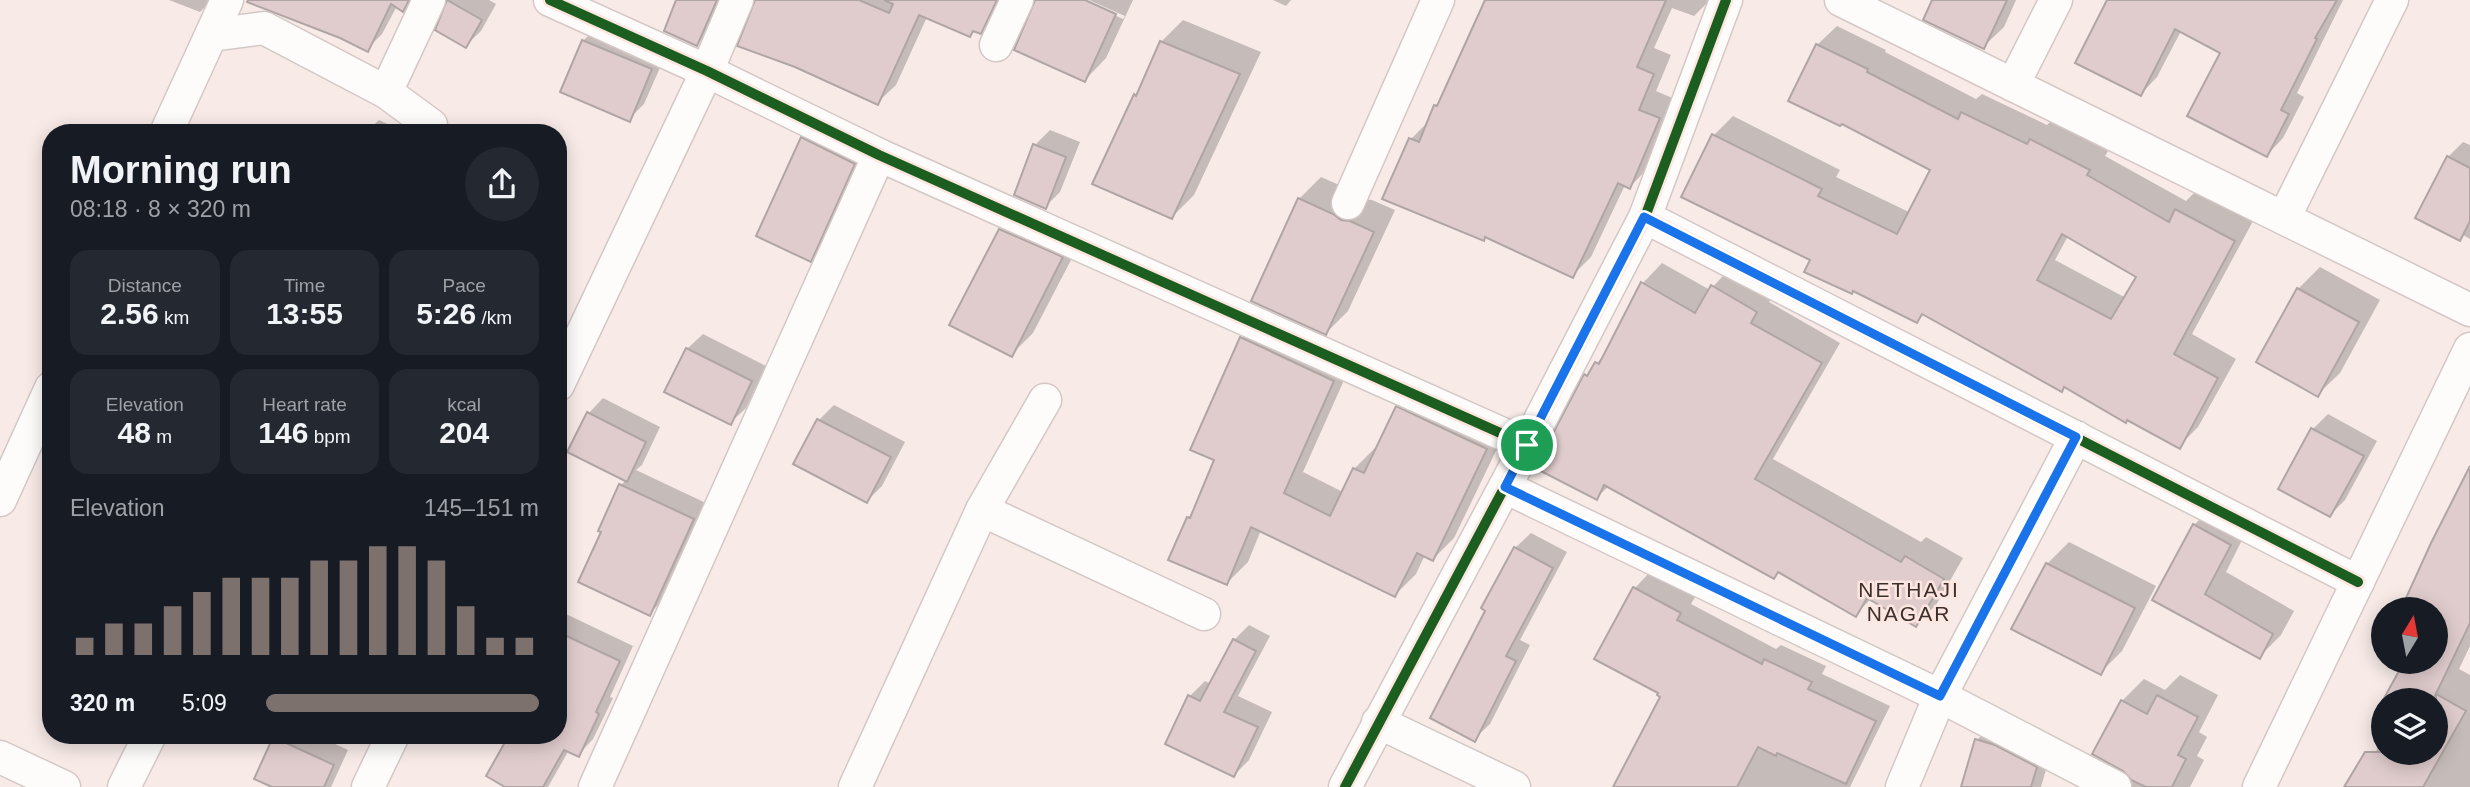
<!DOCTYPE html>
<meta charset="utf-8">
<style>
:root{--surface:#171b24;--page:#242831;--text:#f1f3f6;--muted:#9ea1a6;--accent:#7d716e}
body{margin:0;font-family:Arial,sans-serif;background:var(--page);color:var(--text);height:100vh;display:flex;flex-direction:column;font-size:26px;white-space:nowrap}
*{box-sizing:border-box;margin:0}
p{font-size:23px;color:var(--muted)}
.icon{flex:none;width:38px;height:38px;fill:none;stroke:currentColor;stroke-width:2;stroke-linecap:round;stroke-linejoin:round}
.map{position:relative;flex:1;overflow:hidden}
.drawer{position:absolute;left:42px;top:124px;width:525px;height:620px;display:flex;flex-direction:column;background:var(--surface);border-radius:28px;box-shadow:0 4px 18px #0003}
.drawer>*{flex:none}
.needle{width:46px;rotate:10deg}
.buttons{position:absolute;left:2371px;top:597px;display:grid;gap:14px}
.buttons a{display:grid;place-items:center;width:77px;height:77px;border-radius:50%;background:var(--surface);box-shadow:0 4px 18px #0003;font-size:35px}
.pin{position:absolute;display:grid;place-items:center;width:60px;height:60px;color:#fff;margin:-30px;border:4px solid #fff;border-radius:50%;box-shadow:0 2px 7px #0007}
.round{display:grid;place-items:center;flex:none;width:74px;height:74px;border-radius:37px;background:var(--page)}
.headline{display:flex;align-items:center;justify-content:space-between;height:119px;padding:0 28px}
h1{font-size:38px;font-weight:700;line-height:52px}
.stats{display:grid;grid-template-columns:repeat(3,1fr);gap:10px;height:119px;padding:7px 28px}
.stats div{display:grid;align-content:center;border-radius:18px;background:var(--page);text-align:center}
.stats b{font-size:30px;font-weight:700}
.stats small{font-size:19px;font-weight:400}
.stats p{font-size:19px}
.chart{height:196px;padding:14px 28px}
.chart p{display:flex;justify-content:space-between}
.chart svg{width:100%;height:126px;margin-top:7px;stroke:var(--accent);stroke-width:6}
ul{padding:0 28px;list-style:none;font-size:23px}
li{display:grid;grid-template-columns:112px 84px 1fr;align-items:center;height:52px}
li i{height:18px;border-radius:9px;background:var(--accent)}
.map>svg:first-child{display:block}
.shadow{fill:#0003;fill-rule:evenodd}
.building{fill:#e0cccd;stroke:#b0a5a5;stroke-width:2;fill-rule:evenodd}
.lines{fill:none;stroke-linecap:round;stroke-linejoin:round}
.minor-casing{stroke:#d4c8c6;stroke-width:35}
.minor{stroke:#fefcfb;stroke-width:32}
.cycleway-casing{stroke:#fee6e0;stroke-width:15}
.cycleway{stroke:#1b5e20;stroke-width:10}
.route-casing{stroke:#fff;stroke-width:14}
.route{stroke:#1a73e8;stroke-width:9}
.labels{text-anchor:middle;stroke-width:5;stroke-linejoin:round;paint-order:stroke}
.neighbourhood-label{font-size:21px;letter-spacing:2px;fill:#3b302d;stroke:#fee6e0}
</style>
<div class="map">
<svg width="2470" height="787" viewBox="0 0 2470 787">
<rect width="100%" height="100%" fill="#f7eae7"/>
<g class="shadow">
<path d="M169,0h43l-12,12z"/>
<path d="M292,0h120l-9,9 -6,-3 -15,28 -15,15z"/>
<path d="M449,0h40l7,4 -15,27 -16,15 -28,-16z"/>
<path d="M678,0h47l-13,29 -15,15z"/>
<path d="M757,0h248l-6,14 -19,18 -5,-2 -5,5 -43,-18 -31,68 -19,18z"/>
<path d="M1036,0h45l42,19 2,-3 -36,-16h44l-27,58 -21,22z"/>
<path d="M1273,0h18l-5,6z"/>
<path d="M1486,0h224l-16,16 -22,-8 -18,40 17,7 -15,36 21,9 -29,68 -18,19 -5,-2 -34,72 -19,19 -161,-137 19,-19 5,-14 6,-6z"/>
<path d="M1934,0h82l-12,27 -21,20z"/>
<path d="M2108,0h235l-46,93 7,4 -21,41 -16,17 -45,-102 -41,-22 -24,46 -16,17z"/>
<path d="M1183,20l78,32 -67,143 -22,22 -37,-122 6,-5 20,-48z"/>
<path d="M598,26l68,28 -22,50 -15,15 -46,-78z"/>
<path d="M1837,26l49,24 -1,2 91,47 6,-5 65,31 4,-4 57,30 -3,5 81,45 10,-10 57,30 -61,113 44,25 -38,68 -19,19 -114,-60 -3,4 -138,-76 -7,7 -105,-62 -98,-124 19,-19 107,54 -4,7 75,36 22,-44 -116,-124zM2068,236l70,40 -12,22 -71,-38z"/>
<path d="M824,116l52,26 -44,96 -21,21 -9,-121z"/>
<path d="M379,120l28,13h-42z"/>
<path d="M1050,130l30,12 -20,50 -15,15 -10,-62z"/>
<path d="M2463,142l7,3v94l-7,-4 -15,-78z"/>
<path d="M1321,177l34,15 9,7 8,1 23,10 -47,101 -22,22 -27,-134z"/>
<path d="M1022,208l62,27 -51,98 -22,22 -11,-125z"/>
<path d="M1662,263l48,27 22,-24 44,25 -7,11 71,41 -67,116 148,83 5,-5 37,21 -27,47 -20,20 -45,-26 -16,16 -76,-44 -6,6 -164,-91 -13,12 -58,-31 48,-92 20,-22 37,-70z"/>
<path d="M2320,267l60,33 -40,73 -22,21 -20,-105z"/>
<path d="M1262,317l91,43 -50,112 40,20 11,-23 21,-21 2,1 20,-42 21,-20 89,41 -53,110 -21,21 -8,-4 -9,19 -21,21 -134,-65 -13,32 -21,21 -39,-65 6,-7 22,-51 26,-122z"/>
<path d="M703,334l63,32 -20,42 -16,15 -43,-74z"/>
<path d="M603,398l57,29 -18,38 -6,5 72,34 -43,94 -15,15 -47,-81 18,-47 5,-5 -38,-66z"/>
<path d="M834,405l71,37 -23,44 -15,15 -72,-37 24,-44z"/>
<path d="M2328,414l49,27 -32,59 -15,15 -17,-86z"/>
<path d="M2470,469v177l-11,23 11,6v112h-124l29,-34 9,-16v15h52v-52h-51l21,-38h30v-53h-33z"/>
<path d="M2216,503l35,19 -25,50 68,39 -13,24 -22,22 -105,-57 40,-75z"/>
<path d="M1531,533l36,19 -47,88 10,5 -40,79 -16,15 13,-129 28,-62z"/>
<path d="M2069,542l87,44 -34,65 -22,22 -53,-109z"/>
<path d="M1649,573l46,24 -4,7 85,45 5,-4 45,21 -4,8 68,32 -40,81h-235l48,-91 -29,-107z"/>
<path d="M564,613l69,33 -23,51 3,1 -20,41 -15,16 -9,-5 -21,37h-40l3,-52h47v-117z"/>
<path d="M1249,625l21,11 -32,60 34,16 -23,48 -15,15 -44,-79 15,-15 6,3 23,-44z"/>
<path d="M2180,675l38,20 -19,37 8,5 -10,19 7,4 -14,27h-74l8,-8 10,3 -12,-81 22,-22 21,11z"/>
<path d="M2384,703v18l-8,-4z"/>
<path d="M1992,725l59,27 -10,35h-78l14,-47z"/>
<path d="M278,735h38l32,15 -17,37h-55l-1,-49z"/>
</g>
<g class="building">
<path d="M248,0h161l-6,12 -12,-8 -23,48 -28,-14 -93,-36z"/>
<path d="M447,0l35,20 -16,28 -31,-18z"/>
<path d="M676,0h41l-20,46 -33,-15z"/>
<path d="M755,0h104l30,13 4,-9 -9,-4h113l-16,34 -8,-3 -3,6 -51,-22 -41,90 -83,-38 -58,-21z"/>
<path d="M1035,0h50l31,14 -31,68 -71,-32z"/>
<path d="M1485,0h181l-29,67 17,7 -15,36 21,8 -30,71 -12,-6 -45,95 -88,-41 -1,4 -102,-42 27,-61 10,4 15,-37 3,1z"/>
<path d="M1932,0h75l-23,49 -61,-29z"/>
<path d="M2107,0h230l-22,38 2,1 -36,71 8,4 -22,43 -80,-41 33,-63 -45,-24 -34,67 -66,-33z"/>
<path d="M582,40l70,29 -22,53 -70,-30z"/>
<path d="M1160,41l80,33 -68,145 -80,-35 42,-90 2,2z"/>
<path d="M1816,44l52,25 -1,3 91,47 3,-7 66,32 3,-5 60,31 -3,5 82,47 6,-13 60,32 -61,113 44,24 -38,71 -53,-29 -1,3 -62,-36 -2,5 -140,-78 -5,9 -64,-32 -1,3 -48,-22 6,-12 -129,-63 31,-63 110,55 -4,7 79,38 33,-64 -88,-46 -2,2 -52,-25zM2062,234l74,43 -25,42 -74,-39z"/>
<path d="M801,137l54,27 -44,98 -55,-26z"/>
<path d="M1033,144l33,13 -20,52 -32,-14z"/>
<path d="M2447,156l23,12v53l-10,20 -45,-23z"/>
<path d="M1298,198l35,16 8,6 9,1 24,11 -48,103 -75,-34z"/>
<path d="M999,229l64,28 -51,100 -63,-32z"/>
<path d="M1641,282l54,31 16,-28 46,27 -6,11 71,40 -67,116 146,83 4,-6 39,23 -28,48 -49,-29 -11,19 -78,-45 -4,7 -170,-94 -7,15 -62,-32 49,-94 3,2 8,-14 4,2z"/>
<path d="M2297,288l62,34 -41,75 -62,-35z"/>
<path d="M1240,337l94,44 -50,112 46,23 23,-48 11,5 32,-67 91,43 -54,112 -16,-8 -22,44 -144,-70 -24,58 -59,-25 19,-43 3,1 24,-58 -24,-10z"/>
<path d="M686,348l66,33 -21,44 -67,-33z"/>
<path d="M587,412l59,30 -19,40 -60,-30z"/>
<path d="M817,419l74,38 -24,46 -74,-39z"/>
<path d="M2311,428l53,28 -34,61 -52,-28z"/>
<path d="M2470,466v157l-37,77h-50l21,-38h32v-53h-35l30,-66z"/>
<path d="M619,484l75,35 -44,97 -72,-34 23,-50 -3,-1z"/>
<path d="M2193,524l38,21 -26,49 68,40 -13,25 -108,-59z"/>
<path d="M1514,547l39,21 -47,88 10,5 -41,81 -45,-24 55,-107 -4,-3z"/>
<path d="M2046,563l89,45 -34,67 -90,-46z"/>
<path d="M1633,587l48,26 -4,7 85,44 2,-5 48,23 -4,7 68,32 -30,63 -69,-31 -1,3 -18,-9 -21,40h-124l47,-90 -3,-2 1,-2 -64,-34z"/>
<path d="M558,632l62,29 -24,51 3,2 -20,43 -15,-7 -21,37h-38l-19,-11 23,-41h49z"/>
<path d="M1233,639l23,12 -32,61 34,15 -24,50 -69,-33 23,-49 12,6z"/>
<path d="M2436,694l30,17 -43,76h-79l21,-35h71z"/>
<path d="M2157,695l41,22 -20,38 8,4 -14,28h-26l-15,-7 -8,-9 -31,-17 29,-54 26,14z"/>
<path d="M273,737l61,28 -10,22h-52l-18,-8z"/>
<path d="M1975,739l20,6 42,22 -6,20h-70z"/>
</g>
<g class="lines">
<g class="minor-casing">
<g id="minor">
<path d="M550,0l157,71 172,84 648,290"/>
<path d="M1841,0l629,310"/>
<path d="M211,35l16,-35"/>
<path d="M996,45l21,-45"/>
<path d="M2013,85l43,-85"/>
<path d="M386,92l43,-92"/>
<path d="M166,133l45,-98 53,-7 122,64 45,33v8"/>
<path d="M1348,203l90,-203"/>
<path d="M1645,217l713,365"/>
<path d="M2284,218l108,-218"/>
<path d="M558,385l149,-314 30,-71"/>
<path d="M1505,487l435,209 175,91"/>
<path d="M0,500l51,-112"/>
<path d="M982,510l222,104"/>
<path d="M1378,722l136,65"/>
<path d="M0,757l64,30"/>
<path d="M124,787l26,-52"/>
<path d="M368,787l25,-52"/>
<path d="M595,787l284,-632"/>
<path d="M855,787l127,-277 63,-110"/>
<path d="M1345,787l182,-342 118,-228 81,-217"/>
<path d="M1902,787l38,-91 136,-259"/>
<path d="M2259,787l211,-438"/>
</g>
</g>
<use href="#minor" class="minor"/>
<g class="cycleway-casing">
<g id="cycleway">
<path d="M550,0l157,71 172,84 648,290"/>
<path d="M1645,217l713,365"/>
<path d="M1345,787l182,-342 118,-228 81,-217"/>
</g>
</g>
<use href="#cycleway" class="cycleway"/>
</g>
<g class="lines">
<g class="route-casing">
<path id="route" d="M1644,217l432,220 -136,259 -435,-209z"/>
</g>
<use href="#route" class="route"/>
</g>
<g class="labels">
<g class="neighbourhood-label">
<text x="1909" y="597">NETHAJI<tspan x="1909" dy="24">NAGAR</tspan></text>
</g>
</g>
</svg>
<div class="buttons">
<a><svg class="needle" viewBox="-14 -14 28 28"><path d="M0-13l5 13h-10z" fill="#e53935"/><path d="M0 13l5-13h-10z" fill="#9ea1a6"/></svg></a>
<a><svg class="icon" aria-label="layers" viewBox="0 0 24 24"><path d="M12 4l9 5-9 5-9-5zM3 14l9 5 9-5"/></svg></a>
</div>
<div class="pin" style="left:1527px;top:445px;background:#1e9e55"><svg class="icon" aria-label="arrive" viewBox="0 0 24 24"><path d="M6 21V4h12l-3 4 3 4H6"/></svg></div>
<section class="drawer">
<div class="headline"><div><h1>Morning run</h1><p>08:18 · 8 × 320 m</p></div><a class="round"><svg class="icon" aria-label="share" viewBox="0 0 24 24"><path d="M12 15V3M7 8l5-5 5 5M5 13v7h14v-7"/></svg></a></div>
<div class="stats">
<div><p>Distance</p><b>2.56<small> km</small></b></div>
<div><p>Time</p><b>13:55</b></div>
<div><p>Pace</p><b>5:26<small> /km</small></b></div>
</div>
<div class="stats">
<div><p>Elevation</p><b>48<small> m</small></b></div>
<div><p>Heart rate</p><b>146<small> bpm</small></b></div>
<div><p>kcal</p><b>204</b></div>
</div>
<div class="chart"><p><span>Elevation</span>145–151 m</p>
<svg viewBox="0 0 160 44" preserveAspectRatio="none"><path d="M5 44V38M15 44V33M25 44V33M35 44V27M45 44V22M55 44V17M65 44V17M75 44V17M85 44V11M95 44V11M105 44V6M115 44V6M125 44V11M135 44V27M145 44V38M155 44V38"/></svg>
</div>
<ul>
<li><b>320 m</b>5:09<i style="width:100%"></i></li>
</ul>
</section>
</div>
